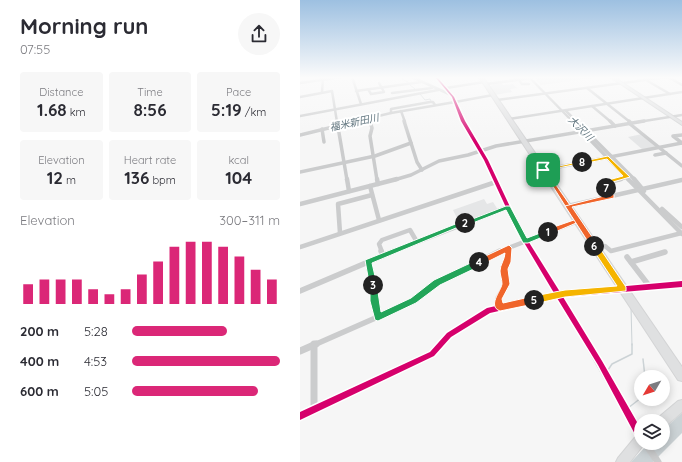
<!DOCTYPE html>
<meta charset="utf-8">
<style>
:root{--surface:#fff;--page:#f7f7f7;--text:#2b2b33;--muted:#7c7c81;--accent:#db2777}
body{margin:0;font-family:Quicksand,"Noto Sans JP",sans-serif;background:var(--page);color:var(--text);height:100vh;display:flex;flex-direction:column;font-size:15px;white-space:nowrap}
*{box-sizing:border-box;margin:0}
p{font-size:13px;color:var(--muted)}
.icon{flex:none;width:22px;height:22px;fill:none;stroke:currentColor;stroke-width:2;stroke-linecap:round;stroke-linejoin:round}
.map{position:relative;flex:1;overflow:hidden}
.details{display:flex;flex-direction:column;background:var(--surface);width:300px}
.details>*{flex:none}
.needle{width:26px;rotate:231deg}
.tools{position:absolute;left:334px;top:370px;display:grid;gap:8px}
.tools a{display:grid;place-items:center;width:36px;height:36px;border-radius:50%;background:var(--surface);box-shadow:0 2px 10px #0003;font-size:20px}
.pin{position:absolute;display:grid;place-items:center;width:34px;height:34px;color:#fff;margin:-17px;border-radius:8px;box-shadow:0 2px 6px #0006}
.km{position:absolute;width:20px;height:20px;margin:-10px;border-radius:50%;background:#222;color:#fff;font-size:11px;line-height:20px;text-align:center}
.round{display:grid;place-items:center;flex:none;width:42px;height:42px;border-radius:21px;background:var(--page)}
.head{display:flex;align-items:center;justify-content:space-between;height:68px;padding:0 20px}
h1{font-size:22px;font-weight:800;line-height:30px}
.metrics{display:grid;grid-template-columns:repeat(3,1fr);gap:6px;height:68px;padding:4px 20px}
.metrics div{display:grid;align-content:center;border-radius:4px;background:var(--page);text-align:center}
.metrics b{font-size:17px;font-weight:800}
.metrics small{font-size:11px;font-weight:400}
.metrics p{font-size:11px}
.chart{height:112px;padding:8px 20px}
.chart p{display:flex;justify-content:space-between}
.chart svg{width:100%;height:72px;margin-top:4px;stroke:var(--accent);stroke-width:6}
ul{padding:0 20px;list-style:none;font-size:13px}
li{display:grid;grid-template-columns:64px 48px 1fr;align-items:center;height:30px}
li i{height:10px;border-radius:5px;background:var(--accent)}
main{display:flex;flex:1;min-height:0}
.map>svg:first-child{display:block}
.built{fill:#e5e6e7}
.water{fill:#ccd3d6}
.lines{fill:none;stroke-linecap:round;stroke-linejoin:round}
.stream-far1{stroke:#ccd3d6;stroke-width:1}
.stream{stroke:#ccd3d6;stroke-width:1.5}
.secondary-casing{stroke:#d3d4d5;stroke-width:2}
.street-far4{stroke:#cbcccd;stroke-width:2.5}
.street-far3{stroke:#cbcccd;stroke-width:3.5}
.street-far2{stroke:#cbcccd;stroke-width:4.5}
.street-far1{stroke:#cbcccd;stroke-width:5.5}
.street{stroke:#cbcccd;stroke-width:7}
.secondary{fill:#dfe0e1;fill-rule:evenodd}
.cycleway-casing{stroke:#fff;stroke-width:3}
.cycleway{fill:#d6006c;fill-rule:evenodd}
.split-1{fill:#f0652b;stroke:#fff}
.split-2{fill:#22a559;stroke:#fff}
.split-3{fill:#22a559;stroke:#fff}
.split-4{fill:#22a559;stroke:#fff}
.split-5{fill:#f0652b;stroke:#fff}
.split-6{fill:#f5b400;stroke:#fff}
.split-7{fill:#f0652b;stroke:#fff}
.split-8{fill:#f5b400;stroke:#fff}
.split-9{fill:#f5b400;stroke:#fff}
.labels{text-anchor:middle;stroke-width:4;stroke-linejoin:round;paint-order:stroke}
.far-water-label{font-size:10px;font-style:italic;fill:#637780;stroke:#fff}
</style>
<main>
<section class="details">
<div class="head"><div><h1>Morning run</h1><p>07:55</p></div><a class="round"><svg class="icon" aria-label="share" viewBox="0 0 24 24"><path d="M12 15V3M7 8l5-5 5 5M5 13v7h14v-7"/></svg></a></div>
<div class="metrics">
<div><p>Distance</p><b>1.68<small> km</small></b></div>
<div><p>Time</p><b>8:56</b></div>
<div><p>Pace</p><b>5:19<small> /km</small></b></div>
</div>
<div class="metrics">
<div><p>Elevation</p><b>12<small> m</small></b></div>
<div><p>Heart rate</p><b>136<small> bpm</small></b></div>
<div><p>kcal</p><b>104</b></div>
</div>
<div class="chart"><p><span>Elevation</span>300–311 m</p>
<svg viewBox="0 0 160 44" preserveAspectRatio="none"><path d="M5 44V32M15 44V29M25 44V29M35 44V29M45 44V35M55 44V38M65 44V35M75 44V26M85 44V18M95 44V9M105 44V6M115 44V6M125 44V9M135 44V15M145 44V23M155 44V29"/></svg>
</div>
<ul>
<li><b>200 m</b>5:28<i style="width:64%"></i></li>
<li><b>400 m</b>4:53<i style="width:100%"></i></li>
<li><b>600 m</b>5:05<i style="width:85%"></i></li>
</ul>
</section>
<div class="map">
<svg width="382" height="462" viewBox="0 0 382 462">
<rect width="100%" height="100%" fill="#f6f6f6"/>
<g class="built">
<path d="M234,77h66l-59,8z"/>
<path d="M202,83l1,2 10,-1 4,4 -7,1 2,3 -17,3 -5,-8 3,-3z"/>
<path d="M342,134l15,13 -14,3 -15,-13z"/>
<path d="M184,199l3,5 6,-2 5,8 -38,14 -7,-14z"/>
</g>
<path class="water" d="M382,413v20l-29,29h-22l18,-19h14v-13z"/>
<g class="lines">
<g class="stream-far1">
<path d="M102,79l6,3"/>
<path d="M110,85l5,4"/>
<path d="M120,94l5,6 5,-1 1,2"/>
<path d="M331,307l1,38"/>
</g>
<g class="stream">
<path d="M343,359l2,18"/>
<path d="M341,387v5"/>
<path d="M321,395l-13,-25 4,-6 20,-10v-10"/>
<path d="M328,408l13,-10"/>
</g>
<g class="secondary-casing">
<g id="secondary">
<path d="M179,77h4l199,290v14l-4,-1z"/>
<path d="M310,77h4l68,45v3z"/>
<path d="M382,400v12l-15,13 -4,2v-6h-6l2,-4 19,-16z"/>
<path d="M341,433v10h4l-15,19h-14l2,-4 19,-23z"/>
</g>
</g>
<g class="street-far4">
<path d="M52,77l9,27"/>
<path d="M112,77l37,17"/>
<path d="M136,77l17,20 11,25"/>
<path d="M229,77l44,45"/>
<path d="M368,77l14,8"/>
<path d="M219,80l3,4h7"/>
<path d="M346,80l24,14"/>
<path d="M0,83l42,-6"/>
<path d="M186,84l46,-6"/>
<path d="M146,88l38,-6"/>
<path d="M287,88l43,34"/>
<path d="M68,89l3,5 13,-2 -5,-9"/>
<path d="M56,91l65,-9"/>
<path d="M22,92l1,-13"/>
<path d="M92,93l40,-5"/>
<path d="M0,97l32,-6 5,31"/>
<path d="M197,100l170,-23"/>
<path d="M155,102l38,-7"/>
<path d="M292,106l19,16"/>
<path d="M101,111l4,11"/>
<path d="M266,111l11,11"/>
<path d="M91,113v-4l39,-7h3l2,3"/>
<path d="M0,116l138,-26"/>
<path d="M69,119l1,3"/>
<path d="M209,119l173,-27"/>
<path d="M53,122l38,-9 64,-11"/>
<path d="M338,122l44,-7"/>
</g>
<g class="street-far3">
<path d="M37,121l10,59"/>
<path d="M70,121l2,7 -2,8 7,44"/>
<path d="M104,121l13,41 5,8"/>
<path d="M163,121l23,39 9,20"/>
<path d="M272,121l57,59"/>
<path d="M276,121l59,59"/>
<path d="M310,121l5,5"/>
<path d="M329,121l2,2"/>
<path d="M330,124l52,42"/>
<path d="M22,129l2,13"/>
<path d="M0,135l57,-14"/>
<path d="M382,135l-9,1 9,7"/>
<path d="M355,155l11,-2"/>
<path d="M243,170l139,-27"/>
<path d="M0,172l75,-16 36,-13"/>
<path d="M94,180l17,-5 28,-14 29,-6 28,-9 148,-25"/>
<path d="M318,180l9,-3"/>
</g>
<g class="street-far2">
<path d="M47,179l2,12"/>
<path d="M77,179l1,5"/>
<path d="M195,179l23,50 14,23"/>
<path d="M328,179l54,55"/>
<path d="M334,179l10,12"/>
<path d="M70,186l9,34"/>
<path d="M312,196l-10,-12 19,-5"/>
<path d="M0,204l97,-25"/>
<path d="M268,206l114,-26"/>
<path d="M362,209l20,18"/>
<path d="M40,233l-2,-29 34,-9"/>
<path d="M0,247l196,-65"/>
<path d="M296,248l9,-2 6,5 71,-18"/>
<path d="M82,252l-3,-8 3,-4 28,-10 7,12"/>
<path d="M92,252l116,-45"/>
<path d="M198,252l80,-31"/>
<path d="M209,252v-4"/>
</g>
<g class="street-far1">
<path d="M81,251l2,5"/>
<path d="M232,251l57,94"/>
<path d="M327,257l23,30"/>
<path d="M68,262l10,55"/>
<path d="M331,262l34,-10"/>
<path d="M0,291l94,-40"/>
<path d="M200,308l-2,-10 8,-14 -2,-15 4,-7 1,-11"/>
<path d="M14,345l100,-44 22,-18 64,-32"/>
<path d="M140,345l9,-10 40,-25 76,-16 117,-10"/>
</g>
<g class="street">
<path d="M14,344v66"/>
<path d="M288,344l53,93"/>
<path d="M0,351l16,-7"/>
<path d="M0,416l132,-62 9,-10"/>
<path d="M345,443l13,19"/>
</g>
<use href="#secondary" class="secondary"/>
<g class="cycleway-casing">
<path id="cycleway" d="M135,77h2l17,20 11,24 23,39 32,68 40,64 122,-11v6l-119,10 39,64 39,68v12l-3,-1 -40,-75 -41,-67 -67,15 -39,24 -17,19 -134,64v-8l130,-60 17,-19 40,-25 67,-15 -38,-64 -32,-69 -23,-39 -9,-24z"/>
</g>
<use href="#cycleway" class="cycleway"/>
</g>
<linearGradient id="sky" x2="0" y2="1"><stop stop-color="#9dc0e1"/><stop offset="0.55" stop-color="#fbfbfb"/><stop offset="1" stop-color="#fbfbfb" stop-opacity="0"/></linearGradient>
<rect width="382" height="141" fill="url(#sky)"/>
<path class="split-1" d="M242,169h3l36,52 -33,14 -4,-3 1,-2 29,-10z"/>
<path class="split-2" d="M206,206h4l17,32 21,-8 3,2 -1,2 -22,9h-5l-17,-33 -41,16 -3,-3z"/>
<path class="split-3" d="M163,221l5,2 -96,40 5,22 -4,4 -3,-1 -5,-28z"/>
<path class="split-4" d="M179,259l3,1v5l-42,20 -24,18 -38,18 -3,-1 -5,-19v-18l3,-1 4,3 4,27 30,-14 23,-18z"/>
<path class="split-5" d="M209,245l3,3 -1,14 -3,7 2,15 -8,15 1,4 31,-7 4,4 -4,4 -34,7c-13,-5 1,-20 2,-27 0,-5 -2,-9 -2,-13 0,-6 5,-12 5,-18l-26,13 -3,-4 1,-2z"/>
<path class="split-6" d="M294,243l3,1 29,43v4l-61,6 -31,7 -3,-1v-6l3,-1 31,-6 52,-4 -25,-38v-4z"/>
<path class="split-7" d="M304,187h4l6,8v3l-42,9 25,37v4h-5l-27,-42 43,-11z"/>
<path class="split-8" d="M308,156l22,21 -24,7 3,4 -3,2 -3,-2 -2,-6 22,-6 -16,-17 -25,5 -3,-2z"/>
<path class="split-9" d="M282,161l1,2 -40,8 -2,-1z"/>
<g class="labels">
<g class="far-water-label">
<text transform="translate(54 122) rotate(-12)" y="4">福米新田川</text>
<text transform="translate(281 128) rotate(45)" y="4">大沢川</text>
</g>
</g>
</svg>
<div class="tools">
<a><svg class="needle" viewBox="-14 -14 28 28"><path d="M0-13l5 13h-10z" fill="#e53935"/><path d="M0 13l5-13h-10z" fill="#7c7c81"/></svg></a>
<a><svg class="icon" aria-label="layers" viewBox="0 0 24 24"><path d="M12 4l9 5-9 5-9-5zM3 14l9 5 9-5"/></svg></a>
</div>
<div class="pin" style="left:243px;top:170px;background:#1e9e55"><svg class="icon" aria-label="arrive" viewBox="0 0 24 24"><path d="M6 21V4h12l-3 4 3 4H6"/></svg></div>
<b class="km" style="left:248px;top:232px">1</b>
<b class="km" style="left:165px;top:223px">2</b>
<b class="km" style="left:73px;top:285px">3</b>
<b class="km" style="left:179px;top:262px">4</b>
<b class="km" style="left:234px;top:300px">5</b>
<b class="km" style="left:294px;top:246px">6</b>
<b class="km" style="left:306px;top:188px">7</b>
<b class="km" style="left:282px;top:162px">8</b>
</div>
</main>
